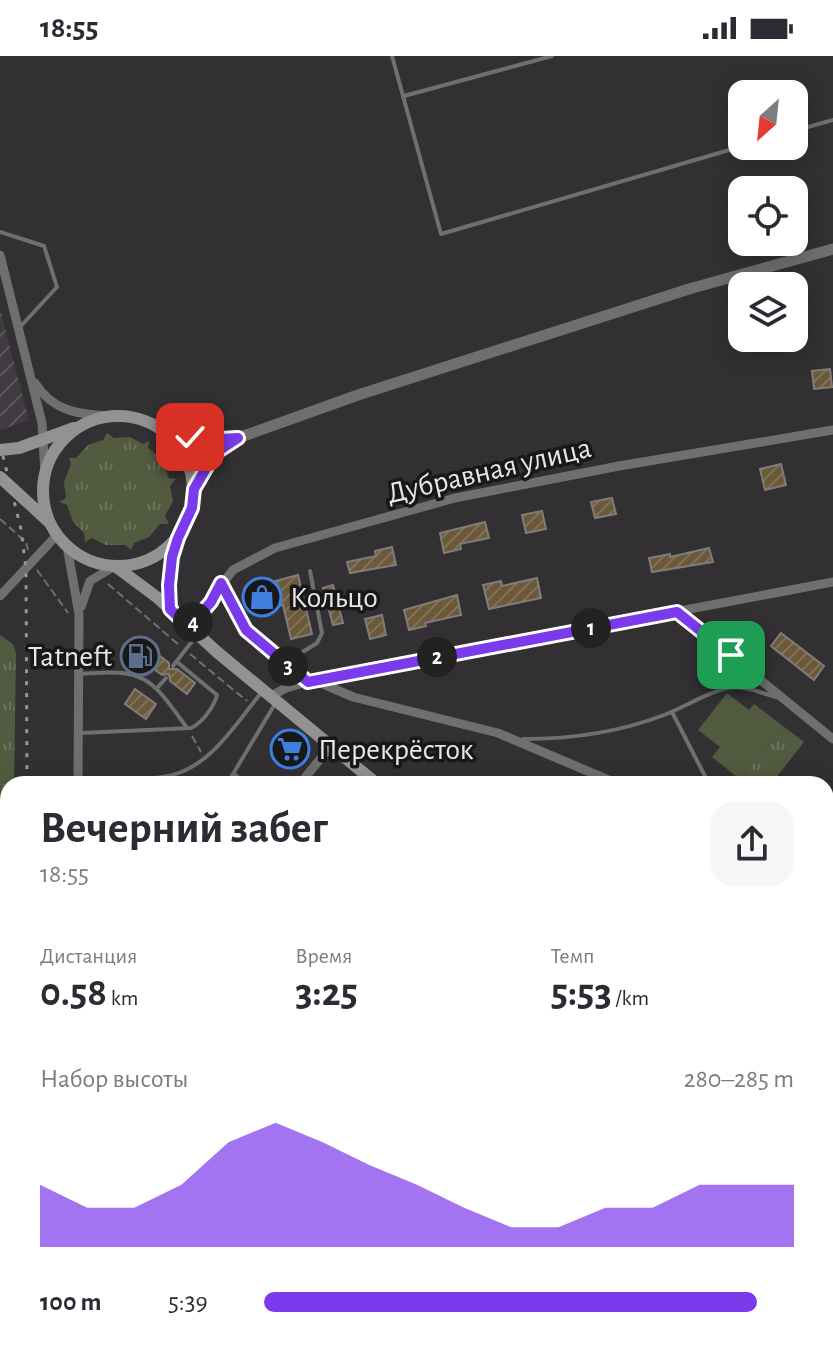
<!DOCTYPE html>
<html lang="ru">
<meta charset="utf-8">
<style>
:root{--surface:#fff;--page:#f7f7f7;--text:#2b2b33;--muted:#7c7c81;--accent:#7c3aed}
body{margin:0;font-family:"Alegreya Sans",sans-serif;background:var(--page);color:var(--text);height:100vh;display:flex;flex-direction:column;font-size:30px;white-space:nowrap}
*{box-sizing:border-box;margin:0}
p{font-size:26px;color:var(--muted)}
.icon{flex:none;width:44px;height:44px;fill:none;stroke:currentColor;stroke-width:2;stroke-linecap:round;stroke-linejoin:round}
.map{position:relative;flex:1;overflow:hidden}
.drawer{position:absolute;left:0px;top:720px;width:834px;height:572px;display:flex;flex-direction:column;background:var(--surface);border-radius:24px 24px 0 0;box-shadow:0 4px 20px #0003}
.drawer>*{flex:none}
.needle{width:52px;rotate:207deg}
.fabs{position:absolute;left:728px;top:24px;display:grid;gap:16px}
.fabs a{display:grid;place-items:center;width:80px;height:80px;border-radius:16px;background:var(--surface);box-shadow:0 4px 20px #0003;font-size:40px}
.pin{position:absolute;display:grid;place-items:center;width:68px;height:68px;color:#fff;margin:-34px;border-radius:16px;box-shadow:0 4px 12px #0006}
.km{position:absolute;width:40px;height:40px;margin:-20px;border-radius:50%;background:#222;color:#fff;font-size:22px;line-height:40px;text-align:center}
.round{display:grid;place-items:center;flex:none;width:84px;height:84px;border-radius:24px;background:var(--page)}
.headline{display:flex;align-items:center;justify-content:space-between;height:136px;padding:0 40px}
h1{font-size:44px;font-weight:700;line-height:60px}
.metrics{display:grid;grid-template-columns:repeat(3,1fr);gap:12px;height:136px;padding:8px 40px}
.metrics div{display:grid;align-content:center}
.metrics b{font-size:40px;font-weight:700}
.metrics small{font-size:22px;font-weight:400}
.metrics p{font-size:22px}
.chart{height:224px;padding:16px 40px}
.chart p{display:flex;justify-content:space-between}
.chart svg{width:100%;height:144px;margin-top:8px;fill:var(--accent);opacity:.7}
ul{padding:0 40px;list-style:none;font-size:26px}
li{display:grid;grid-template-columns:128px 96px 1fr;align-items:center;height:60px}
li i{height:20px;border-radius:10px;background:var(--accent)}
.status{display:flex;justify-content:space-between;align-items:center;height:56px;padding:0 40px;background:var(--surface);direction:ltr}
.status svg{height:22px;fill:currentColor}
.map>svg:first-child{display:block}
.industrial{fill:url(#industrial-furrows)}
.grass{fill:url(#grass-tufts)}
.pitch{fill:#525b3f}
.building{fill:url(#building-hatch);stroke:#7f7d7b;stroke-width:2}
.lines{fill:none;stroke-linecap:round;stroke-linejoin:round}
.path{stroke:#716f71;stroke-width:2;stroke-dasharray:8 4;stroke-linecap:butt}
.service{stroke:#706f6f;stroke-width:4}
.minor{stroke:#706f6f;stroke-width:9}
.tertiary{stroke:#706f6f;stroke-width:11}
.secondary{stroke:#949192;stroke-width:12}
.rail{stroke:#969597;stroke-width:3;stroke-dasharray:4 8;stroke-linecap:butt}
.route-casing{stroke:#fff;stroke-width:16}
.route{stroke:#7c3aed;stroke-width:10}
.labels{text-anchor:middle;stroke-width:7;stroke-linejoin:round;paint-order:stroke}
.street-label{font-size:30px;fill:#e7e6e8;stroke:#191819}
.poi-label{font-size:30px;fill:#e7e6e8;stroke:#191819;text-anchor:start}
</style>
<div class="status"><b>18:55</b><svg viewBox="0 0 49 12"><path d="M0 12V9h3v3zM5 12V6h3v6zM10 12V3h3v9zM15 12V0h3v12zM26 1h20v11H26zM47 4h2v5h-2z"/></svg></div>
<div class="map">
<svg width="833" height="1292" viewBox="0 0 833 1292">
<defs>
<pattern id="industrial-furrows" width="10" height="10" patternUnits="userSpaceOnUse" patternTransform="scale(2)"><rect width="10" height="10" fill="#403a41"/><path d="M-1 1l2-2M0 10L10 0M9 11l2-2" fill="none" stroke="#5c565c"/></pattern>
<pattern id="grass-tufts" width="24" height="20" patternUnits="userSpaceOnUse" patternTransform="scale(2)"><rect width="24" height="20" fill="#525b3f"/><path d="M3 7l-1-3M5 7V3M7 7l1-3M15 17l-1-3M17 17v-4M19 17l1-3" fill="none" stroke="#6b735b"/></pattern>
<pattern id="building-hatch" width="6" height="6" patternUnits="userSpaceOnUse" patternTransform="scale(2)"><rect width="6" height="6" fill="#6c593a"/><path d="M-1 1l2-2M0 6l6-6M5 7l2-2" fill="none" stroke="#817156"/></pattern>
</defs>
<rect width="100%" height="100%" fill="#323032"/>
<path class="industrial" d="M0,253l29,111 -29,10z"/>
<g class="grass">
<path d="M107,377l7,5 16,-1 13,7 6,-3 -1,7 14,11 7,19 7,1 -6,7 3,15 -8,15 4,8h-9l-11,13 -15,6 -3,7 -6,-5h-19l-14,-7 -7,4 -1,-9 -11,-11 -6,-17 -8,-3 7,-4 -2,-16 7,-18 -2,-6h7l12,-13 15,-5z"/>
<path d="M0,579l13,9 3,9 -2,131h-6l-1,403 -7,43z"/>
<path d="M783,670l21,16 -33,42h-25l-5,-4z"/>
</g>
<path class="pitch" d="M727,637l22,17 5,-6 29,22 -42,54 -29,-23 8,-10 -22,-17z"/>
<g class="building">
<path d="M830,313l2,18 -18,2 -2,-18z"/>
<path d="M781,408l5,21 -21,5 -5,-21z"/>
<path d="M612,442l4,16 -21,4 -4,-16z"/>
<path d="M542,455l4,18 -20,4 -4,-18z"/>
<path d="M485,466l4,16 -29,6 1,5 -17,4 -4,-20z"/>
<path d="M392,491l4,18 -46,8 -3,-11 29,-6 -1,-5z"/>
<path d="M709,492l4,14 -61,10 -3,-14 21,-4v3z"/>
<path d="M298,519l14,59 -21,5 -8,-34 -26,5 -5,-23z"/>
<path d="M537,522l4,20 -52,11 -6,-24 18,-4 1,5z"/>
<path d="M333,529l10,38 -10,2 -10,-37z"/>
<path d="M457,539l4,20 -36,8 1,3 -17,4 -5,-20z"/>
<path d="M382,559l4,20 -16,4 -5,-20z"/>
<path d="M781,577l43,33 -10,14 -43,-34z"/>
<path d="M143,587l26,20v6h8l18,14 -8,11 -17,-13 -1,-7 -7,1 -28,-21z"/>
<path d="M135,633l21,15 -10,15 -21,-15z"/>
</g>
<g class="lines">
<g class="path">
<path d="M0,463l26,23 2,8"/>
<path d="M37,514l31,43"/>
<path d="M108,528l71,61"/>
<path d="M190,598l57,47"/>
<path d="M192,680l9,16"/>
</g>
<g class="service">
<path d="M392,0l49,178 302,-88"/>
<path d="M404,40l148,-40"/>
<path d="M794,75l39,-11"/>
<path d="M0,176l44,14 13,41 -37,40"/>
<path d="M222,529l24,45 62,51"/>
<path d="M285,607l32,-20 5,-10 -12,-62"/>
<path d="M173,610l23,-30"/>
<path d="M81,618c65,-6 70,4 106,54"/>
<path d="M158,631l8,-9"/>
<path d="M672,656l37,72"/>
<path d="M81,677l110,-5c11,-5 23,-21 26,-33l-40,-33"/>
<path d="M523,683c46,0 97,-7 141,-24 21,-8 42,-22 63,-27 17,-3 34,5 49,9"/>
<path d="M234,718l13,10"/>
<path d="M81,722c26,0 56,3 82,-1 45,-6 71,-51 98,-84"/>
<path d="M227,728l48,-80"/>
<path d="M124,1284v8"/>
<path d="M553,1284l10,8"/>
</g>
<g class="minor">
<path d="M0,199l42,168 3,52"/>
<path d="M35,327c18,29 46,32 77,33"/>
<path d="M67,490l12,68 -1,170"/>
<path d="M0,540l57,-61"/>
<path d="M81,551l9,-26 25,-15"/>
<path d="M677,556l156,127"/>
<path d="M189,571l44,-57 42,-22 180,-50 164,-32 214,-36"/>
<path d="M314,624l39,17 145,36 120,51"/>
<path d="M271,640l15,-8 28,-8 519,-98"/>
<path d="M307,728l-4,-4 28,-34"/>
<path d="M826,848l7,6"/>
<path d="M826,1158l7,6"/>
<path d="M302,1284v8"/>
<path d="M694,1284l10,8"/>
<path d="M76,1292v-8"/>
<path d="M435,1292l6,-8"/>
<path d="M646,1292l7,-8"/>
</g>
<g class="tertiary">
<path d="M145,365l52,18 36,-1"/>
<path d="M194,433l21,-36 23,-15 120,-43 331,-106 144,-40"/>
</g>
<g class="secondary">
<circle cx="118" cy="435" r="75"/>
<path d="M0,394l19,-2 55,-20"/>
<path d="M0,421l48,44"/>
<path d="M115,510l43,32 59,54 160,132"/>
<path d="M170,553l-1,-34 8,-34"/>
<path d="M826,1098l7,6"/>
</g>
<g class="rail">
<path d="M0,388l21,85 5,40 1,215"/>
<path d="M0,1286l8,-58"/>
</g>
</g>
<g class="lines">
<g class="route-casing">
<path id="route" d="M190,381l14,3 34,-2 -23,15 -21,36 -2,19 -14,30 -6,19 -3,28 1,24 19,18 22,-25 10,-19 25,47 62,52 369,-70 54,43"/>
</g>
<use href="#route" class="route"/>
</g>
<defs>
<g id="shop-ring" transform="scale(2)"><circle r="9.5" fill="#191819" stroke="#3f7fe0" stroke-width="1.5"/><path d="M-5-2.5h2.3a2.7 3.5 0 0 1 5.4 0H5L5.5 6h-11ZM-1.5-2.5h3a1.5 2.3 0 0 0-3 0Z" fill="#3f7fe0"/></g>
<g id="fuel-ring" transform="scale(2)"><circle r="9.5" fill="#191819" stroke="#5c6f8a" stroke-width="1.5"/><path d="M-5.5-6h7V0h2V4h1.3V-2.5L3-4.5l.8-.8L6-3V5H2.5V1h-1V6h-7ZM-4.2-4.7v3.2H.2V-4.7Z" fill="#5c6f8a"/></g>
<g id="supermarket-ring" transform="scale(2)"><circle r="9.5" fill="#191819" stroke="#3f7fe0" stroke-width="1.5"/><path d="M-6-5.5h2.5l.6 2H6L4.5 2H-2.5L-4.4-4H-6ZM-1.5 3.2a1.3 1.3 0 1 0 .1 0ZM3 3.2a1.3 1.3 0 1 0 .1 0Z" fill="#3f7fe0"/></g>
</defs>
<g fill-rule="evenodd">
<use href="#shop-ring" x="262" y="541"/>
<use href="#fuel-ring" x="140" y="600"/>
<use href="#supermarket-ring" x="290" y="693"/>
</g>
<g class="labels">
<g class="street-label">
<text transform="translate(489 414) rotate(-13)" y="10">Дубравная улица</text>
</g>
<g class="poi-label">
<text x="290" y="551">Кольцо</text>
<text x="112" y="610" text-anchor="end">Tatneft</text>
<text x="318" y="703">Перекрёсток</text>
</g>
</g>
</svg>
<div class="fabs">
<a><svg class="needle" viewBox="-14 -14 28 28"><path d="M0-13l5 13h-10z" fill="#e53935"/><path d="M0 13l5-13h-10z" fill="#7c7c81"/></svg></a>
<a><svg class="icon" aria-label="locate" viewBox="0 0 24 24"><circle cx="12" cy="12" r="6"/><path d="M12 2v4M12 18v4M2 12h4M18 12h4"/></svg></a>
<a><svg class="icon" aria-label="layers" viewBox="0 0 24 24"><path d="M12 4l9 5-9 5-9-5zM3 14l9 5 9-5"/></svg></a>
</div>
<div class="pin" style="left:731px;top:599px;background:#1e9e55"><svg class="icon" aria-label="arrive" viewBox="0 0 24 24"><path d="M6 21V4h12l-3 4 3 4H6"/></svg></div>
<div class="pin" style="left:190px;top:381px;background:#d93025"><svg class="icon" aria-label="check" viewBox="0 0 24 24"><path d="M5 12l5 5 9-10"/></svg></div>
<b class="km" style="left:591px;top:572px">1</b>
<b class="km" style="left:437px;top:601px">2</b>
<b class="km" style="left:288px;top:610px">3</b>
<b class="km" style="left:193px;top:566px">4</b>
<section class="drawer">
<div class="headline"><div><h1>Вечерний забег</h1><p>18:55</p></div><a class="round"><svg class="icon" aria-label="share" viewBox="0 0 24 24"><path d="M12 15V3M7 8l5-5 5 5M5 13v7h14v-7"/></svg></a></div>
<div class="metrics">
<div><p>Дистанция</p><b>0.58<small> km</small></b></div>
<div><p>Время</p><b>3:25</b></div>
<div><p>Темп</p><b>5:53<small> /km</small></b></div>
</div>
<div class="chart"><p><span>Набор высоты</span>280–285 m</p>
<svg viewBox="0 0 160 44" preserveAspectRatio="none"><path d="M0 44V25L10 32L20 32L30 25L40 12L50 6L60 12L70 19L80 25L90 32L100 38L110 38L120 32L130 32L140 25L150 25L160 25V44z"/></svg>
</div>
<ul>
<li><b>100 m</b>5:39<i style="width:93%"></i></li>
</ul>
</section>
</div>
